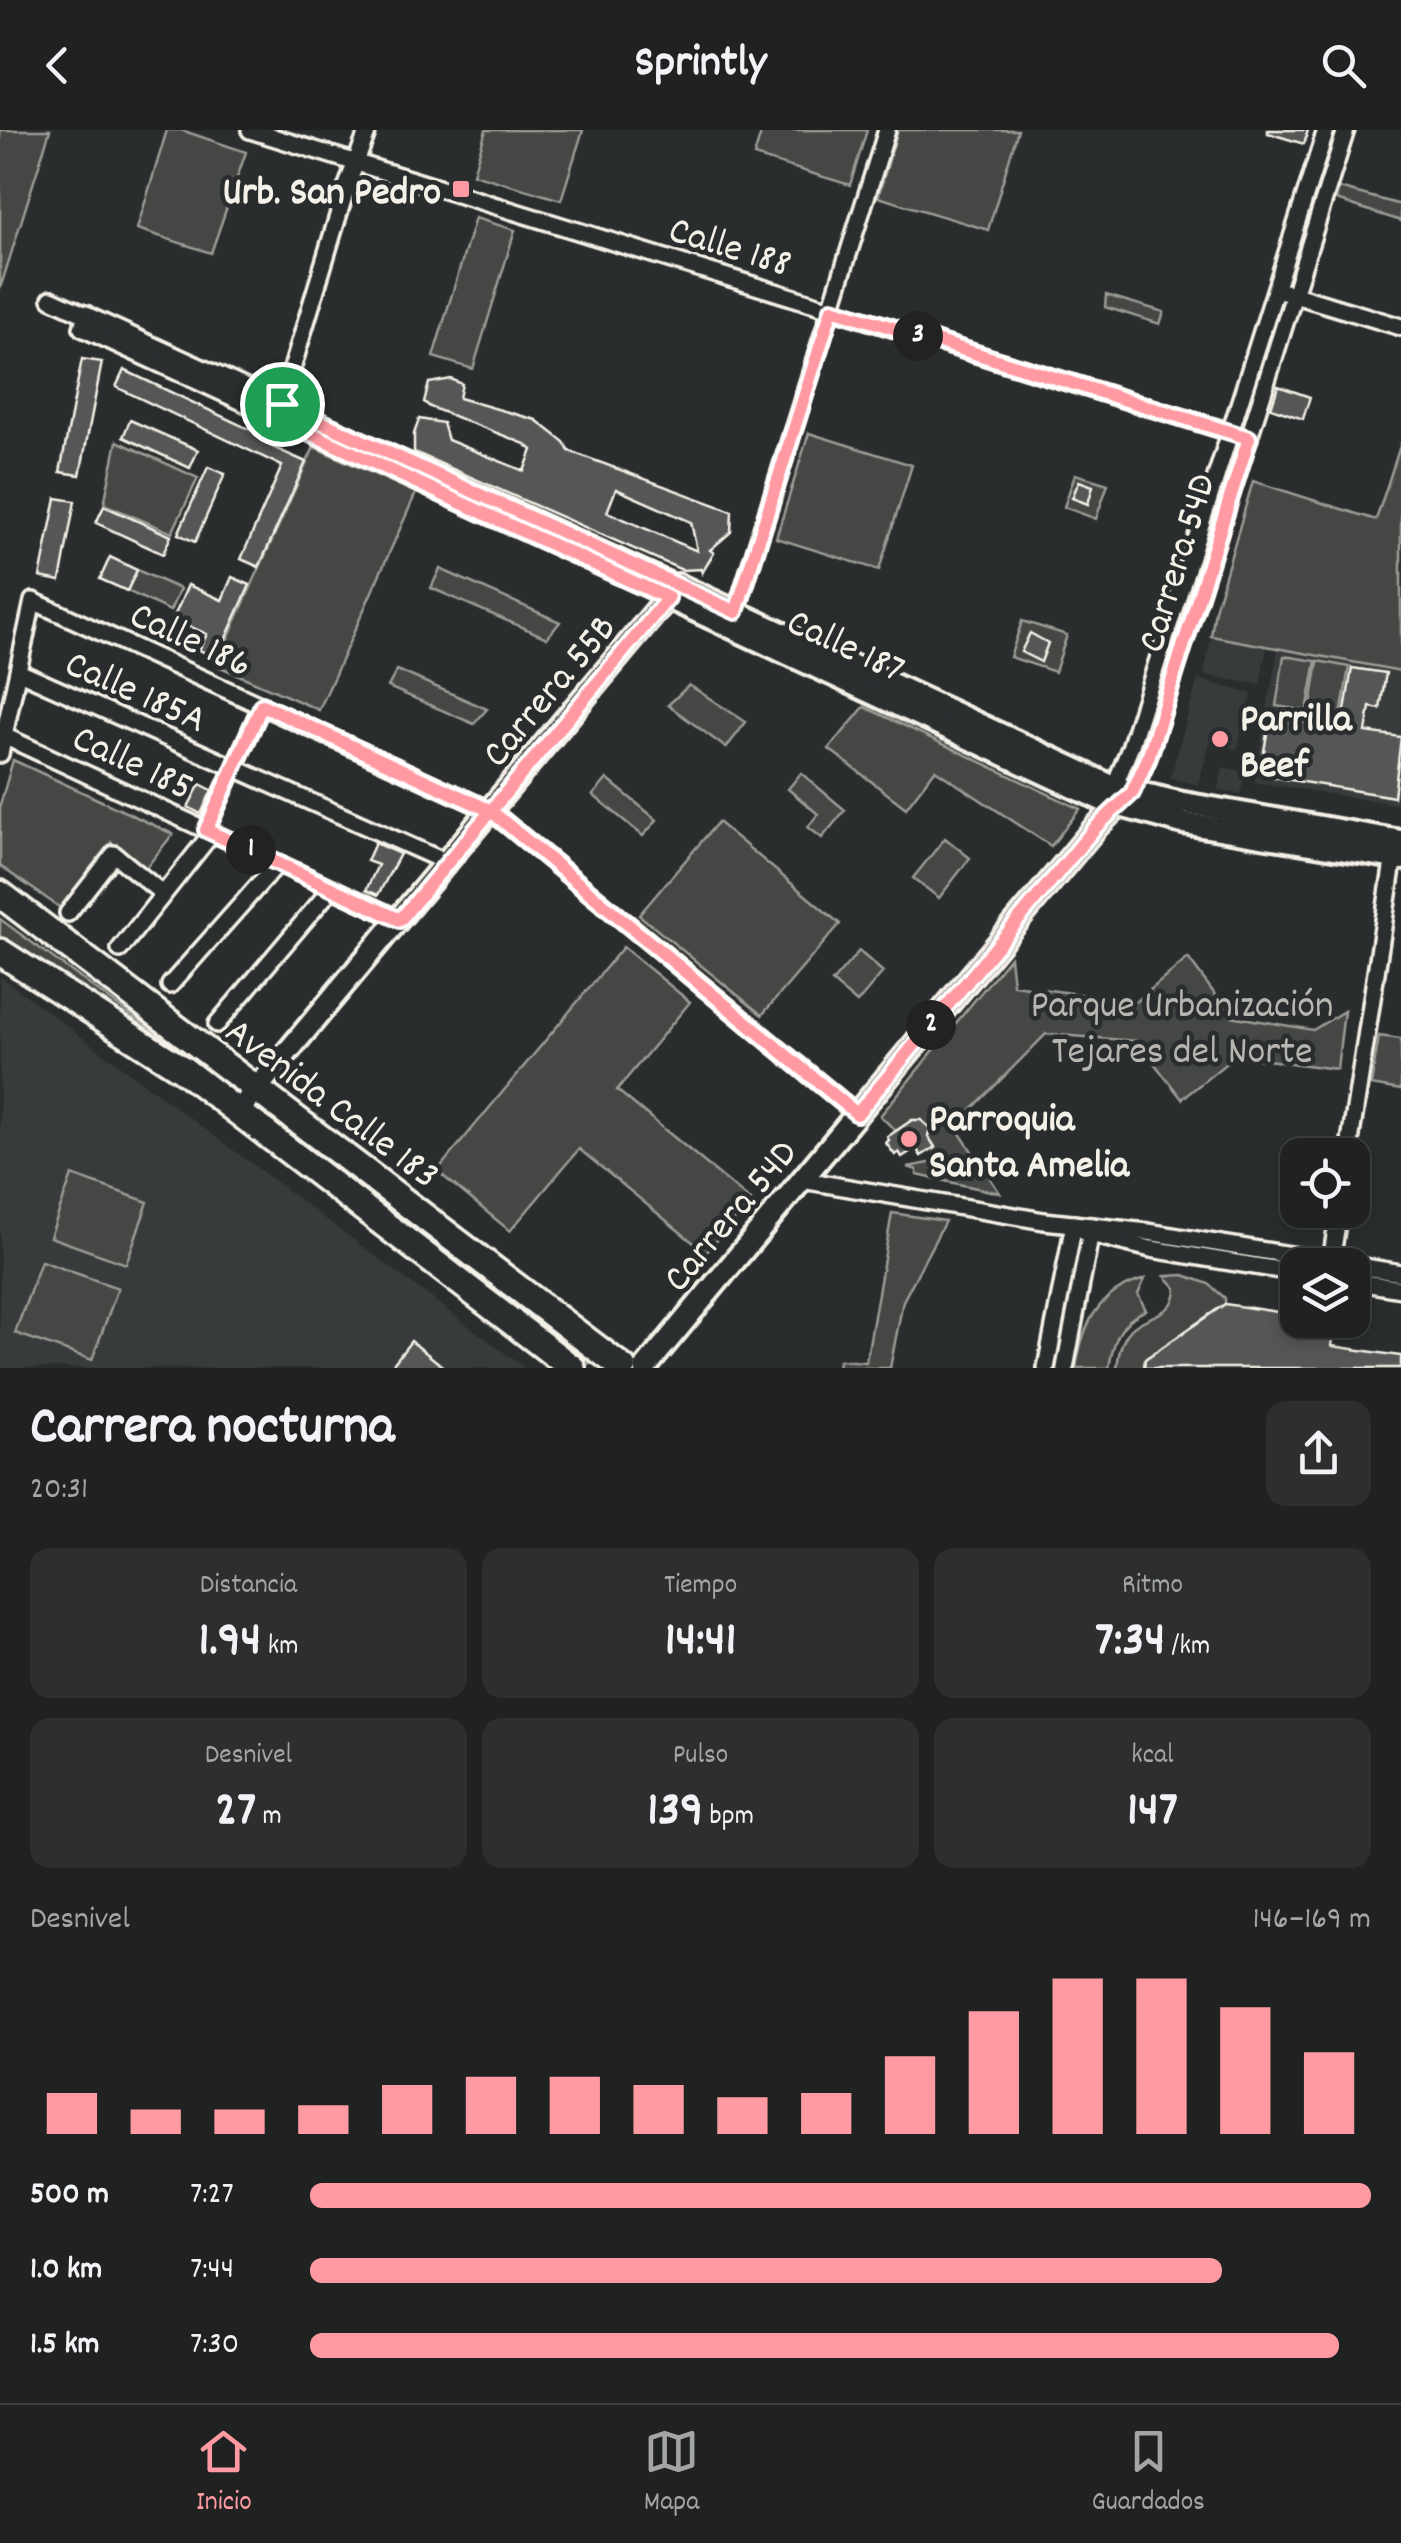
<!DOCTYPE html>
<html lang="es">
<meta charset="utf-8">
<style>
:root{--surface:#202222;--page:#2d2f2f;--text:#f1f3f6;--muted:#a2a4a5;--line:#3d3f40;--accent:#ff9aa2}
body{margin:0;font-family:Dekko,sans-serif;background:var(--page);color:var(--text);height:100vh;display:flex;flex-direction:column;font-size:38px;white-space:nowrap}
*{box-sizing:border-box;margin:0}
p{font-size:32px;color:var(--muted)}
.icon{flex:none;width:55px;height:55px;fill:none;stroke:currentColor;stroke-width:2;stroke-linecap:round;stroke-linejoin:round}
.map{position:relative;height:1238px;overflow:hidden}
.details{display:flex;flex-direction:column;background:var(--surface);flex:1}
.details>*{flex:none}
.fabs{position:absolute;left:1280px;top:1008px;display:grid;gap:20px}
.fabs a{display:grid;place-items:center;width:90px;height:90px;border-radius:20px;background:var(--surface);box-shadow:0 5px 15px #0003,0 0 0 2px var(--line);font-size:50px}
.pin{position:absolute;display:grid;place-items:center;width:85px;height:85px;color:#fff;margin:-42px;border:5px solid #fff;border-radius:50%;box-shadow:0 2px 10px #0007}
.km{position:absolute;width:50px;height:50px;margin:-25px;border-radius:50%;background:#222;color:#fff;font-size:28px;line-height:50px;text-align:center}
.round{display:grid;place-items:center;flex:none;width:105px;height:105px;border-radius:20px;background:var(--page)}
.overview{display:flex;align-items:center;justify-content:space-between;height:170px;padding:0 30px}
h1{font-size:55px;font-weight:700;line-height:75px}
.stats{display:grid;grid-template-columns:repeat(3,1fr);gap:15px;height:170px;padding:10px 30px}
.stats div{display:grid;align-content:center;border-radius:20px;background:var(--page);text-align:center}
.stats b{font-size:50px;font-weight:700}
.stats small{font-size:28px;font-weight:400}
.stats p{font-size:28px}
.chart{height:280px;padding:20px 30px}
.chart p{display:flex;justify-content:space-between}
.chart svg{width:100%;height:180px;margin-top:10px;stroke:var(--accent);stroke-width:6}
ul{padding:0 30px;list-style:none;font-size:32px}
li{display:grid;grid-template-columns:160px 120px 1fr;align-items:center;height:75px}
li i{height:25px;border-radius:12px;background:var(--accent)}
header{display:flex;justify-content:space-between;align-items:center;height:130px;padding:0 30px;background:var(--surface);font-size:45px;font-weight:700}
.dock{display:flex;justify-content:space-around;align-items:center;height:140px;border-top:2px solid var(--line);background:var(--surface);font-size:28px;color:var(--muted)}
.dock a{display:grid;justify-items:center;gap:5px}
.dock .on{color:var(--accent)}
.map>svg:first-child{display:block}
.built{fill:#373a3a}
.green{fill:#444645;stroke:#9c9c96;stroke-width:2.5}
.building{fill:#555756;stroke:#f4f1e8;stroke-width:2.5;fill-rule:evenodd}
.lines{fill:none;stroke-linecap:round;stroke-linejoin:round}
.minor-casing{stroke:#f4f1e8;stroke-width:22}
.tertiary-casing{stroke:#f4f1e8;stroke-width:28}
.primary-casing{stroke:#f4f1e8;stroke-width:32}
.minor{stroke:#2a2d2e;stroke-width:15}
.tertiary{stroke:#2a2d2e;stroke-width:20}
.primary{stroke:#2a2d2e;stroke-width:25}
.route-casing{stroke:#fff;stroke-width:20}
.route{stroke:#ff9aa2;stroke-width:12}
.poi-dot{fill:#ff9aa2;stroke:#2a2d2e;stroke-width:4}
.labels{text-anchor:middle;stroke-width:9;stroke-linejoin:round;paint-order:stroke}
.poi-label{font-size:40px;font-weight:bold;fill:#f4f1e8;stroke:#2a2d2e;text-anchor:start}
.street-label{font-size:40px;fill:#f4f1e8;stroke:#2a2d2e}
.park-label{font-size:40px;fill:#b6b5af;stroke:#2a2d2e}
</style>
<header><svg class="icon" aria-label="back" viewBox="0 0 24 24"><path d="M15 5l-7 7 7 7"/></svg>Sprintly<svg class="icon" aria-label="search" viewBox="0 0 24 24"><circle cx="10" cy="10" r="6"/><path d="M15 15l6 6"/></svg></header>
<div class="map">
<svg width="1401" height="1238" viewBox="0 0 1401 1238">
<rect width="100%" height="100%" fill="#2a2d2e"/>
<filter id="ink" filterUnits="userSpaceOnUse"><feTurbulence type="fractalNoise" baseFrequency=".01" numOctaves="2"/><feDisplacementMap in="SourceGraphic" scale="20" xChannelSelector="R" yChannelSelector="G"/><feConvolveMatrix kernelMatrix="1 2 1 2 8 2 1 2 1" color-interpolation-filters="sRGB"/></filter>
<g filter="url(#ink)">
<g class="built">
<path d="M1211,506l56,10 -7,39 -56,-10z"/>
<path d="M1278,518l123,23v134l-147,-23z"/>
<path d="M1198,549l54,15 -15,55 -27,-6 -12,42 -28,-7z"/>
<path d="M1223,637l23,5 -5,23 -23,-5z"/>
<path d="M0,846l525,392h-525z"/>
</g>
<g class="green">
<path d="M0,0h50l-50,159z"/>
<path d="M167,0h14l65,22 -35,101 -74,-24z"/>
<path d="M486,0h97l-22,70 -88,-26z"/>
<path d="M762,0h105l-17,55 -96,-29z"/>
<path d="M898,0h120l-30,100 -110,-33z"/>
<path d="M1339,58l62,17v16l-65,-21z"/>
<path d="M475,88l40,12 -42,139 -40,-12z"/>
<path d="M1106,165l58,17 -4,12 -55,-17z"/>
<path d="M1279,175l5,1 -36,107 -3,-1z"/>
<path d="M809,303l103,32 -33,105 -103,-32z"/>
<path d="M117,311l81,37 -26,55 -68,-29z"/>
<path d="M1401,313v228l-190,-35 4,-26 38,-129 123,39z"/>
<path d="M1235,314l4,1 -102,322 -5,-1z"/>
<path d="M314,317l102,46 -97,217 -103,-45z"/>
<path d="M1075,344l33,10 -12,35 -32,-12z"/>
<path d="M440,439l120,53 -13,16 -116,-50z"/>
<path d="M137,440l43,19 -10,22 -43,-20z"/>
<path d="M1022,491l45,14 -12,37 -45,-15z"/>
<path d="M1284,526l32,5 -9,50 -31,-5z"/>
<path d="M1318,531l31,6 -8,49 -31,-5z"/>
<path d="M397,540l90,39 -13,15 -86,-37z"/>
<path d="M689,555l57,37 -20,26 -58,-43z"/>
<path d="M864,577h1l215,102 -29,37 -116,-76 -29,38 -77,-59z"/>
<path d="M13,630l160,74 -28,35 -34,-27 -49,67 -62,-43v-61z"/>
<path d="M801,643l44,37 -23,28 -14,-11 10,-13 -30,-25z"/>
<path d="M607,649l50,41 -14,16 -50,-41z"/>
<path d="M718,692l122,102 -78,91 -123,-100z"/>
<path d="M945,708l25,20 -31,40 -26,-20z"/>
<path d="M0,789l224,165 -3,4 -130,-91 -91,-58z"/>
<path d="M623,817l67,55 -73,88 134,111 -45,52 -127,-104 -69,82 -73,-60z"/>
<path d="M859,821l24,21 -26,31 -25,-21z"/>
<path d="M1010,827l3,28 123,17 52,-44 43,58 82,14 31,-19 -7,58 -102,-13 -53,43 -45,-58 -91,-7 -91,92 45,67 -83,-18v-5l-9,-3 27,-5v-15l-7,-11 2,-8 -9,-8h-8l-17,11 -16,-15z"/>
<path d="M1379,906l22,3v51l-30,-5z"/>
<path d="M275,992l315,240 -3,3 -315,-240z"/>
<path d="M72,1045l76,27 -22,62 -76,-27z"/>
<path d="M892,1083l53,8 -42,80 -13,67h-52l1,-8 27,2z"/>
<path d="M41,1131l77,27 -26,72 -77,-27z"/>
<path d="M1184,1145l25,9 16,14v6l-80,55 -1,9h-27c1,-11 3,-23 9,-32 14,-24 50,-16 50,-48l-11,-12z"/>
<path d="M1145,1149l-7,15 8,16c-26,11 -33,31 -37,58h-33c7,-45 22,-76 69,-89z"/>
</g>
<g class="building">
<path d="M1268,0h40l-4,14 -36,-11z"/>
<path d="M82,229l20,3 -22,113 -20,-3z"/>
<path d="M124,240l148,70 -2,6 36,16 -47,105 -18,-8 41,-93 -166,-79z"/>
<path d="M451,249l11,5 -3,14 77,22 28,22 5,9 163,60 -1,21 -21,18 4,3 -12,20 -1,-4 -19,1 -268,-118v-18l5,-15 24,4 5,17 76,31 8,-21 -7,-6 -95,-37 -6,-5 5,-19zM616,359l75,33 6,29 -90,-39z"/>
<path d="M1278,256l32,11 -7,22 -32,-11z"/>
<path d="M130,290l68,30 -8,18 -67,-31z"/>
<path d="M208,337l17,7 -30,68 -17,-8z"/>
<path d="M1079,351l14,5 -5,18 -16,-6z"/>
<path d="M56,368l19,3 -15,80 -20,-4z"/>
<path d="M104,376l67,30 -8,18 -67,-31z"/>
<path d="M110,427l27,13 -10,21 -27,-12z"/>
<path d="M232,447l18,8 -33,73 -18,-8 8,-16 -34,-15 15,-34 34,15z"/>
<path d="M1030,503l18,10 -7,19 -20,-10z"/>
<path d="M1352,538l34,5 -6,36 -10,-2 -4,25 35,5 -7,60 -134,-22 10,-59 72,12z"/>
<path d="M200,654l12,6 -11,24 -13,-7z"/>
<path d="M375,713l25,11 -22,41 -12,-5 12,-25 -11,-4z"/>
<path d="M912,990h9l9,8 -2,8 7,11 -14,9 -5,-8 -14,9 -3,-5 -4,3 -9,-12 3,-3 -2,-3z"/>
<path d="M1225,1174l73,11v5h37l-3,26 69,10v12h-257l1,-9z"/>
<path d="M411,1211l34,27h-55z"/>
</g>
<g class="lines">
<g class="minor-casing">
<g id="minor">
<path d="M250,0l999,308"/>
<path d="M1285,162l116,35"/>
<path d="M51,169l627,286"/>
<path d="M86,184l-4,14 586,270"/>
<path d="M279,282l68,-226 21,-56"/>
<path d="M733,492l154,-492"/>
<path d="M19,542l429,191"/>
<path d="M4,606l396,184"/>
<path d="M0,624l33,-153 458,210 366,303"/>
<path d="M1114,657l16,-39 196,-618"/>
<path d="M1132,663l16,-36 198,-627"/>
<path d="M206,700l56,-125"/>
<path d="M68,783l46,-59 49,40"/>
<path d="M120,819l92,-116"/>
<path d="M170,855l108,-122"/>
<path d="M217,894l115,-136"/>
<path d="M1348,1025l47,-306"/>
<path d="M802,1050l242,41 104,11 204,33"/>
<path d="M1086,1103l65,16 147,24"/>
<path d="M1331,1132l8,-52"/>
<path d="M1352,1135l49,8"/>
<path d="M1352,1151l49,8"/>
<path d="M1046,1238l28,-144"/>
<path d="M1065,1238l27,-142"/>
</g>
</g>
<g class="tertiary-casing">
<g id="tertiary">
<path d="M668,468l438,204 77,21 218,36"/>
<path d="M238,981l440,-526 436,202 64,15 223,39"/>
<path d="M645,1238l450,-540 29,-28"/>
</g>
</g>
<g class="primary-casing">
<g id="primary">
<path d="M0,764l623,474"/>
<path d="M0,822l182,117 390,299"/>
</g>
</g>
<use href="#minor" class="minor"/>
<use href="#tertiary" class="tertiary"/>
<use href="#primary" class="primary"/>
</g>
</g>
<g class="lines" filter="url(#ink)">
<g class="route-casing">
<path id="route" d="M282,274l-5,14 391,180 -268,322 -194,-90 56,-125 229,106 366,303 238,-286 37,-35 16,-35 101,-320 -417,-129 -96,303 -454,-208"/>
</g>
<use href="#route" class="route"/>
</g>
<g class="poi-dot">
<rect x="451" y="49" width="20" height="20" rx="5"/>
<circle cx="1220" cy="609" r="10"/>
<circle cx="909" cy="1009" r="10"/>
</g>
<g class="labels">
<g class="poi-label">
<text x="441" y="73" text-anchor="end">Urb. San Pedro</text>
<text x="1240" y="600">Parrilla<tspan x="1240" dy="46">Beef</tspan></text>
<text x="929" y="1000">Parroquia<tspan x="929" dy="46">Santa Amelia</tspan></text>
</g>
<g class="street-label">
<text transform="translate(731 114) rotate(17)" y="14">Calle 188</text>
<text transform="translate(1174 432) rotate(-73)" y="14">Carrera 54D</text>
<text transform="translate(192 507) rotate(25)" y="14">Calle 186</text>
<text transform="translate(847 513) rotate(25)" y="14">Calle 187</text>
<text transform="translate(137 559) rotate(24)" y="14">Calle 185A</text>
<text transform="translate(547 559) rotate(-50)" y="14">Carrera 55B</text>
<text transform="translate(134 630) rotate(25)" y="14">Calle 185</text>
<text transform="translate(334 971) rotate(37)" y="14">Avenida Calle 183</text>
<text transform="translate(728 1084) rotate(-50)" y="14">Carrera 54D</text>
</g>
<g class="park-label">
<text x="1182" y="886">Parque Urbanización<tspan x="1182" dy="46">Tejares del Norte</tspan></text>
</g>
</g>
</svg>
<div class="fabs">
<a><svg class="icon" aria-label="locate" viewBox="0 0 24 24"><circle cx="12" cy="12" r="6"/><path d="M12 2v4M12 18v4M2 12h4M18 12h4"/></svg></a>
<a><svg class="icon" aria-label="layers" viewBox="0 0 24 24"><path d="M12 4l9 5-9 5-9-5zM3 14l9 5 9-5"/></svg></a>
</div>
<div class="pin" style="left:282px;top:274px;background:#1e9e55"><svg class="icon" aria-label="arrive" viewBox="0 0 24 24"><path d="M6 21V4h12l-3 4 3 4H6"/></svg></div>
<b class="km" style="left:251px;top:720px">1</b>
<b class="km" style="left:931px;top:895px">2</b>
<b class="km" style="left:918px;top:206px">3</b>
</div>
<section class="details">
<div class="overview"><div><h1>Carrera nocturna</h1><p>20:31</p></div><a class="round"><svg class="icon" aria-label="share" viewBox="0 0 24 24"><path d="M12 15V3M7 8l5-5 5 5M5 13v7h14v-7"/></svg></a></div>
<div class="stats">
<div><p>Distancia</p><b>1.94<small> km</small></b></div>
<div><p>Tiempo</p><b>14:41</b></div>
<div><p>Ritmo</p><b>7:34<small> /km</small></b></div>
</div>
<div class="stats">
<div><p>Desnivel</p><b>27<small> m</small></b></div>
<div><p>Pulso</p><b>139<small> bpm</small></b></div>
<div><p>kcal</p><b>147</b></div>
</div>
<div class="chart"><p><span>Desnivel</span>146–169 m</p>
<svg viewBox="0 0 160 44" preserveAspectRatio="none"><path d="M5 44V34M15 44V38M25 44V38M35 44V37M45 44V32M55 44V30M65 44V30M75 44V32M85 44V35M95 44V34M105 44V25M115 44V14M125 44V6M135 44V6M145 44V13M155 44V24"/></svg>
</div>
<ul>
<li><b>500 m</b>7:27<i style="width:100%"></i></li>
<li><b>1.0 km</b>7:44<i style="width:86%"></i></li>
<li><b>1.5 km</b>7:30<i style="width:97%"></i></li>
</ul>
</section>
<nav class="dock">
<a class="on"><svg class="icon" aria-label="home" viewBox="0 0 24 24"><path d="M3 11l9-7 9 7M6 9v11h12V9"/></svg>Inicio</a>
<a><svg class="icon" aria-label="map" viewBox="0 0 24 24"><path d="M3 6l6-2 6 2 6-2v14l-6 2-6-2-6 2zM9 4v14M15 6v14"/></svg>Mapa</a>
<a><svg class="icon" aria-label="saved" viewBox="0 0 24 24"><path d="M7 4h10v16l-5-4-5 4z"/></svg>Guardados</a>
</nav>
